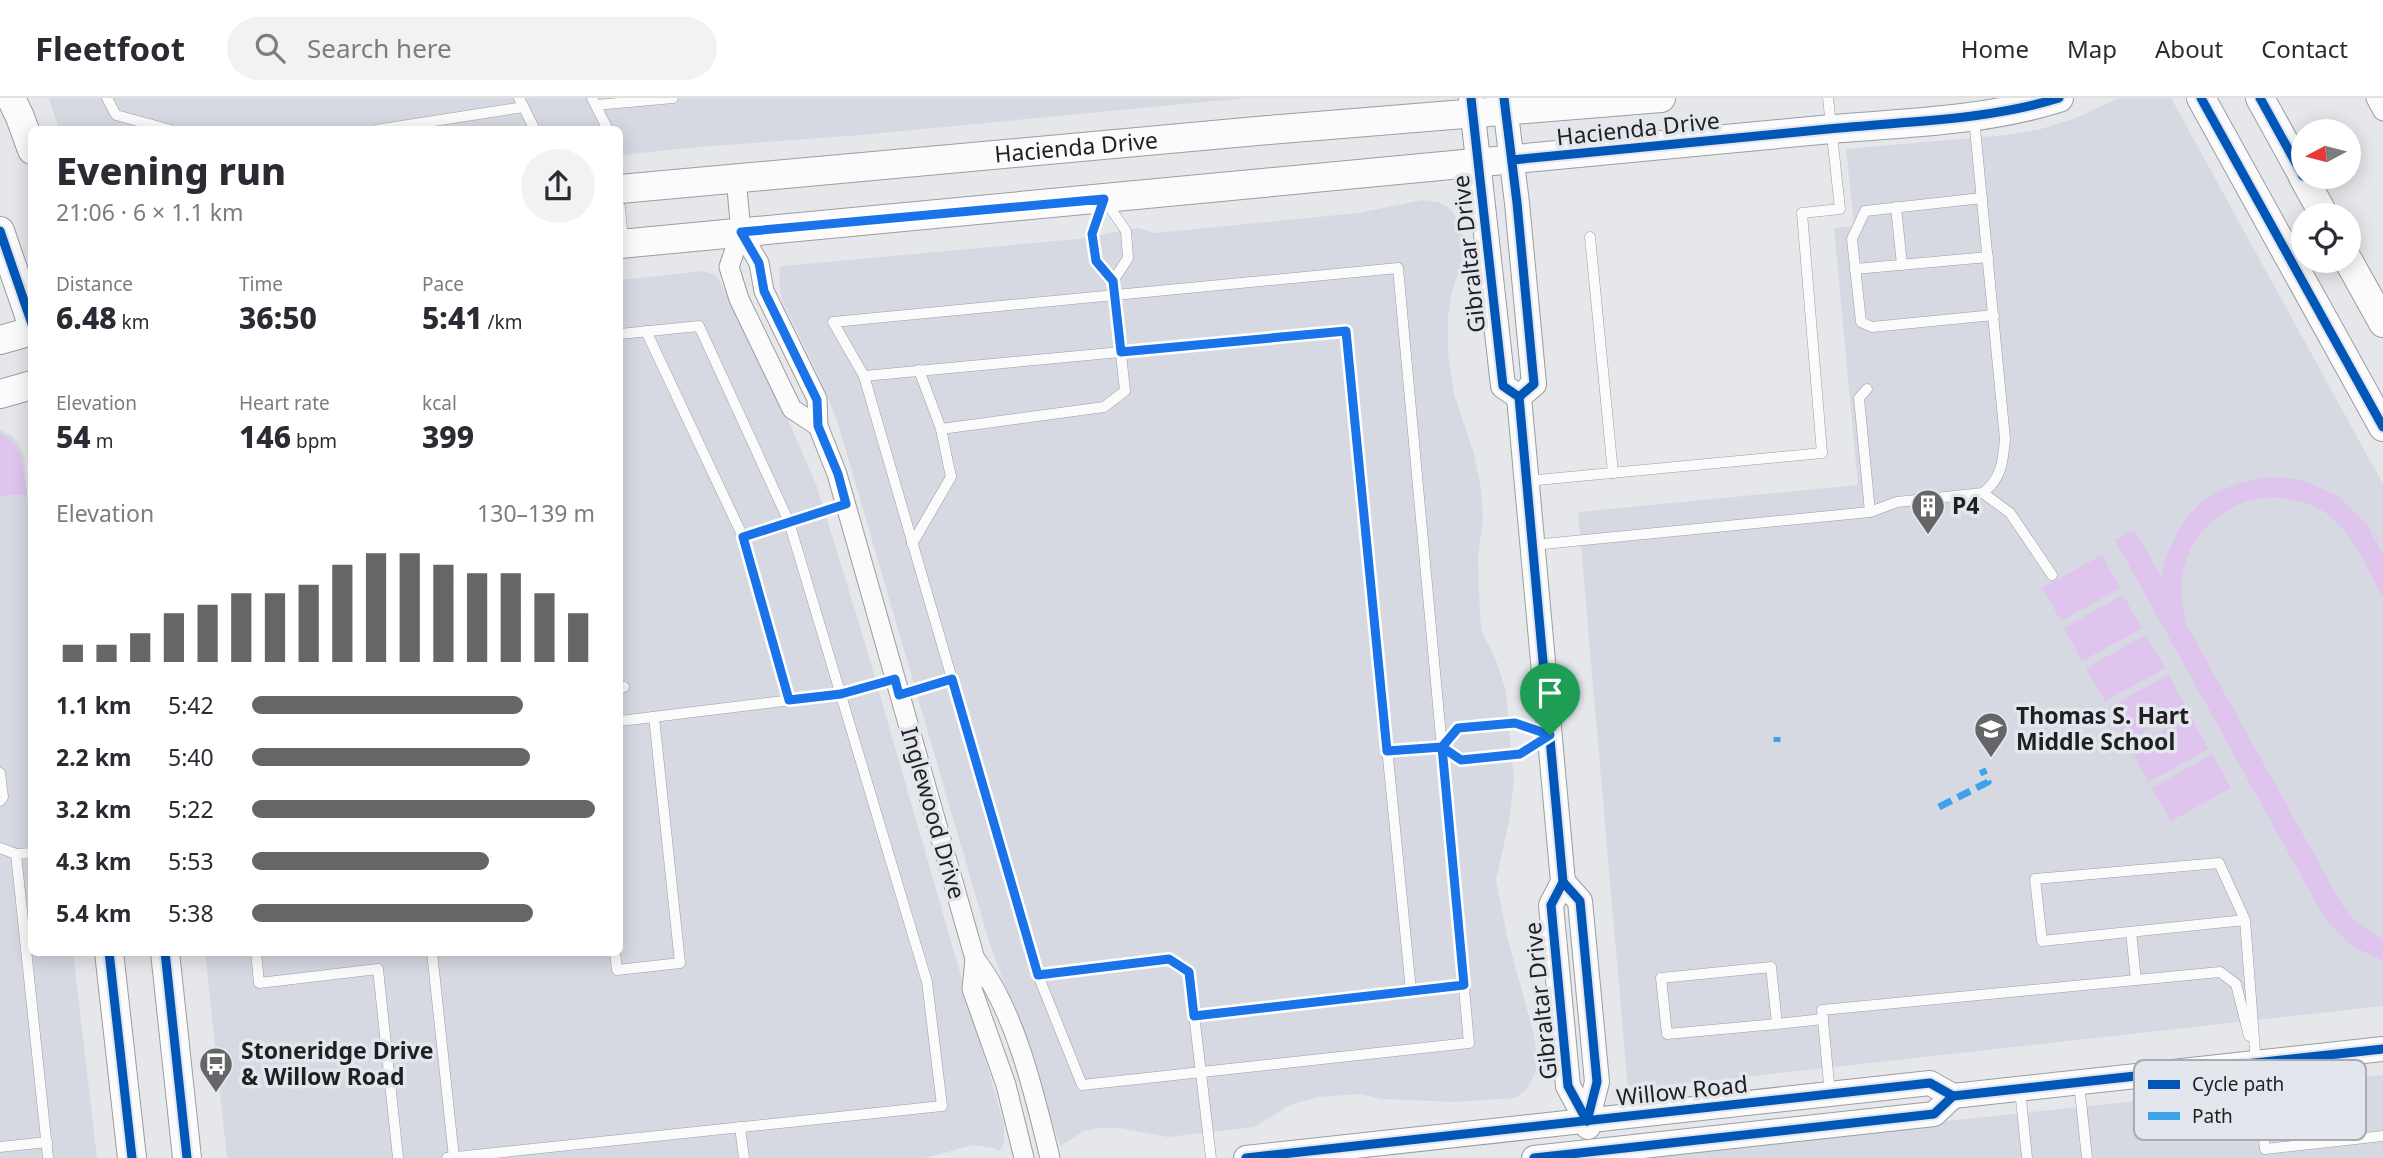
<!DOCTYPE html>
<meta charset="utf-8">
<style>
:root{--surface:#fff;--page:#f2f2f3;--text:#2b2b33;--muted:#7c7c81;--line:#e1e1e2;--accent:#656668}
body{margin:0;font-family:"Noto Sans",sans-serif;background:var(--page);color:var(--text);height:100vh;display:flex;flex-direction:column;font-size:26px;white-space:nowrap}
*{box-sizing:border-box;margin:0}
p{font-size:23px;color:var(--muted)}
.icon{flex:none;width:38px;height:38px;fill:none;stroke:currentColor;stroke-width:2;stroke-linecap:round;stroke-linejoin:round}
.map{position:relative;flex:1;overflow:hidden}
.details{position:absolute;left:28px;top:28px;width:595px;height:830px;display:flex;flex-direction:column;background:var(--surface);border-radius:10px;box-shadow:0 4px 18px #0003}
.details>*{flex:none}
.needle{width:46px;rotate:263deg}
.fabs{position:absolute;left:2291px;top:21px;display:grid;gap:14px}
.fabs a{display:grid;place-items:center;width:70px;height:70px;border-radius:50%;background:var(--surface);box-shadow:0 4px 18px #0003;font-size:35px}
.pin{position:absolute;display:grid;place-items:center;width:60px;height:60px;color:#fff;margin:-72px -30px;border-radius:50% 50% 50% 0;rotate:-45deg;box-shadow:0 0 7px #0007}
.pin .icon{rotate:45deg}
.round{display:grid;place-items:center;flex:none;width:74px;height:74px;border-radius:37px;background:var(--page)}
.summary{display:flex;align-items:center;justify-content:space-between;height:119px;padding:0 28px}
h1{font-size:38px;font-weight:800;line-height:52px}
.metrics{display:grid;grid-template-columns:repeat(3,1fr);gap:10px;height:119px;padding:7px 28px}
.metrics div{display:grid;align-content:center}
.metrics b{font-size:30px;font-weight:800}
.metrics small{font-size:19px;font-weight:400}
.metrics p{font-size:19px}
.chart{height:196px;padding:14px 28px}
.chart p{display:flex;justify-content:space-between}
.chart svg{width:100%;height:126px;margin-top:7px;stroke:var(--accent);stroke-width:6}
ul{padding:0 28px;list-style:none;font-size:23px}
li{display:grid;grid-template-columns:112px 84px 1fr;align-items:center;height:52px}
li i{height:18px;border-radius:9px;background:var(--accent)}
header{display:flex;align-items:center;gap:42px;box-sizing:border-box;height:98px;padding:0 35px;background:var(--surface);border-bottom:2px solid var(--line)}
header strong{font-size:33px}
nav{display:flex;gap:38px;margin-inline-start:auto;font-size:24px}
.search{width:490px;height:63px;background:var(--page);display:flex;align-items:center;gap:18px;box-sizing:border-box;padding:0 24px;border-radius:38px;color:var(--muted);font-size:26px}
.map>svg:first-child{display:block}
.built{fill:#d6d9e2}
.green{fill:#dfc4ee}
.lines{fill:none;stroke-linecap:round;stroke-linejoin:round}
.service-casing{stroke:#9c9da0;stroke-width:11}
.minor-casing{stroke:#9c9da0;stroke-width:21}
.tertiary-casing{stroke:#9c9da0;stroke-width:26}
.secondary-casing{stroke:#9c9da0;stroke-width:30}
.service{stroke:#fbfbfc;stroke-width:10}
.minor{stroke:#fbfbfc;stroke-width:19}
.tertiary{stroke:#fbfbfc;stroke-width:24}
.secondary{stroke:#fbfbfc;stroke-width:28}
.quiet{stroke:#3da2ea;stroke-width:7;stroke-dasharray:14 7;stroke-linecap:butt}
.cycleway-casing{stroke:#e4e6ed;stroke-width:13}
.cycleway{stroke:#0057b8;stroke-width:9}
.route-casing{stroke:#fff;stroke-width:14}
.route{stroke:#1a73e8;stroke-width:9}
.labels{text-anchor:middle;stroke-width:7;stroke-linejoin:round;paint-order:stroke}
.street-label{font-size:23px;fill:#1f2022;stroke:#e4e6ed}
.poi-label{font-size:23px;font-weight:bold;fill:#1f2022;stroke:#e4e6ed;text-anchor:start}
.key{fill:#e4e6ed;stroke:#a9abb0;stroke-width:2}
.key-label{font-size:19px;fill:#1f2022}
</style>
<header>
<strong>Fleetfoot</strong>
<div class="search"><svg class="icon" aria-label="search" viewBox="0 0 24 24"><circle cx="10" cy="10" r="6"/><path d="M15 15l6 6"/></svg>Search here</div>
<nav><a>Home</a><a>Map</a><a>About</a><a>Contact</a></nav>
</header>
<div class="map">
<svg width="2383" height="1060" viewBox="0 0 2383 1060">
<rect width="100%" height="100%" fill="#e6e7eb"/>
<g class="built">
<path d="M49,0h1197l-385,37 -163,12 -78,8v-25l-561,-1z"/>
<path d="M2119,0h52l212,386v522l-755,84 -50,-578 280,-27 -24,-257 20,-2 -8,-77 161,-14 34,-6 35,-11z"/>
<path d="M1422,102l16,2 13,7 9,15 3,16 -1,21 -11,35 -3,20v38l6,40 20,60 7,35 2,31 -5,36 2,61 2,14 15,32 9,28 8,90 -5,40 -13,59 12,60 26,95 3,23 -2,16 -9,16 -11,8 -61,4 -72,-3 -23,-5 -42,3 -27,8 -36,22 -86,10 -49,-9h-20l-15,3 -24,15 -34,-104 -36,-97 -153,-525 -22,-52 -33,-67 -3,-20 1,-13 3,-2 294,-27 61,-11 17,5 203,-20z"/>
<path d="M703,173l13,4 6,10 66,135 28,64 46,149 142,492v16l-4,10 -7,-3 -20,-3 -48,13h-698l-22,-206h415v-672z"/>
<path d="M0,332l12,6 7,8 5,13 6,70 2,425h41l24,206h-97z"/>
<path d="M2383,977v83h-751l325,-38z"/>
</g>
<g class="green">
<path d="M0,336c24,9 23,37 27,60l-27,2z"/>
<path d="M2280,379l22,3 36,16 28,27 17,31v44c-16,-29 -31,-69 -60,-87 -51,-31 -117,-6 -137,49 -7,21 -5,43 0,64l158,284 11,13 28,19v21l-29,-14 -29,-28 -210,-379 19,-10 27,46c17,-66 50,-95 119,-99z"/>
<path d="M2102,457l18,33 -59,33 -19,-33z"/>
<path d="M2123,497l19,33 -60,33 -18,-33z"/>
<path d="M2146,537l19,33 -60,33 -19,-33z"/>
<path d="M2168,577l19,33 -60,33 -19,-33z"/>
<path d="M2190,617l18,34 -59,33 -19,-34z"/>
<path d="M2212,656l19,34 -60,33 -19,-33z"/>
</g>
<g class="lines">
<g class="service-casing">
<g id="service">
<path d="M107,0l9,17 55,15"/>
<path d="M519,0l16,32"/>
<path d="M592,0l16,32"/>
<path d="M596,7l77,-7"/>
<path d="M376,32l148,-23"/>
<path d="M1982,100l-117,13 -13,28 9,83 11,5 122,-12"/>
<path d="M620,109l3,34"/>
<path d="M1896,109l6,58"/>
<path d="M1590,139l23,236"/>
<path d="M1398,170l71,775 -387,42 -44,-110 -174,-599 -31,-54z"/>
<path d="M1855,171l133,-12"/>
<path d="M646,233l97,206 46,163"/>
<path d="M864,278l482,-45 65,660"/>
<path d="M1867,291l-8,9 11,114"/>
<path d="M941,331l163,-22 21,-16 -12,-110 -17,-20 -4,-27 12,-35 22,32 2,27 -15,23"/>
<path d="M1527,383l295,-28 -20,-240 38,-4 -12,-111"/>
<path d="M1983,395l27,20 42,62"/>
<path d="M743,439l103,-33"/>
<path d="M912,446l39,-67 -10,-48 -22,-59"/>
<path d="M1533,447l337,-33 27,-10 86,-9c19,-15 20,-32 22,-54l-31,-321"/>
<path d="M620,589h4"/>
<path d="M899,597l53,-16"/>
<path d="M620,623l221,-27 54,-15"/>
<path d="M1442,649l16,-19 57,-5 35,12"/>
<path d="M1387,653l55,-4 19,12 59,-5 28,-18"/>
<path d="M0,675l3,24 -3,4"/>
<path d="M0,750l16,6 16,-1"/>
<path d="M16,756l32,304"/>
<path d="M2245,822l-203,21 -7,-62 184,-16 26,57 11,144 9,85 118,-13"/>
<path d="M2131,834l5,48"/>
<path d="M256,854l3,31 119,-14 20,189"/>
<path d="M432,854l22,206"/>
<path d="M615,854l2,18 63,-7 -26,-246"/>
<path d="M1038,877l131,-16 20,13 22,186"/>
<path d="M1194,918l270,-31"/>
<path d="M1777,926l-110,10 -6,-56 110,-11 6,57 46,-5"/>
<path d="M2079,985l8,75"/>
<path d="M2020,991l7,69"/>
<path d="M1830,996l-8,-84 398,-38 16,12 13,52"/>
<path d="M740,1029l4,31"/>
<path d="M0,1049l47,-5"/>
<path d="M447,1060l495,-52 -15,-124 -138,-460 -90,-196 -79,8"/>
</g>
</g>
<g class="minor-casing">
<g id="minor">
<path d="M2376,0l7,13"/>
<path d="M736,80l5,54 -12,35 10,32 53,110 26,17"/>
<path d="M741,134l18,31 5,28 53,108 1,27 19,48 138,485 -3,30 34,96 18,73"/>
<path d="M975,861c40,50 60,137 75,199"/>
</g>
</g>
<g class="tertiary-casing">
<g id="tertiary">
<path d="M1471,0l32,288 16,11 44,485 -12,23 17,181 19,35"/>
<path d="M1504,0l13,105 17,181 -15,13"/>
<path d="M1563,784l17,19 17,181 -10,39 1,6"/>
<path d="M1246,1060l684,-75 23,13 430,-47"/>
<path d="M1534,1060l400,-44 19,-18"/>
</g>
</g>
<g class="secondary-casing">
<g id="secondary">
<path d="M11,0l9,19 12,33"/>
<path d="M2201,0l182,329"/>
<path d="M2260,0l43,78"/>
<path d="M2303,79l21,38"/>
<path id="s1" d="M620,91l648,-59 393,-32"/>
<path d="M0,133l32,93"/>
<path d="M620,146l1211,-115c77,-6 154,-8 228,-31"/>
<path d="M2348,162l35,63"/>
<path d="M0,242l32,-9"/>
<path d="M0,296l32,-9"/>
<path d="M109,854l23,206"/>
<path d="M165,854l22,206"/>
</g>
</g>
<use href="#service" class="service"/>
<use href="#minor" class="minor"/>
<use href="#tertiary" class="tertiary"/>
<use href="#secondary" class="secondary"/>
<g class="quiet">
<path d="M1777,639v5"/>
<path d="M1939,709l49,-25 -6,-13"/>
</g>
<g class="cycleway-casing">
<g id="cycleway">
<path d="M1471,0l32,288 16,11 44,485 -12,23 17,181 19,35"/>
<path d="M1504,0l13,105 17,181 -15,13"/>
<path d="M2201,0l182,329"/>
<path d="M2260,0l43,78"/>
<path d="M1512,62c105,-10 211,-21 316,-31 78,-8 156,-8 231,-31"/>
<path d="M0,133l32,93"/>
<path d="M1563,784l17,19 17,181 -10,39"/>
<path d="M109,854l23,206"/>
<path d="M165,854l22,206"/>
<path d="M1246,1060l684,-75 23,13 430,-47"/>
<path d="M1534,1060l400,-44 19,-18"/>
</g>
</g>
<use href="#cycleway" class="cycleway"/>
</g>
<g class="lines">
<g class="route-casing">
<path id="route" d="M1550,637l-30,19 -59,6 -19,-13 22,238 -270,31 -5,-44 -20,-13 -131,16 -86,-296 -53,16 -4,-16 -54,15 -52,6 -46,-163 103,-33 -8,-30 -20,-48 -1,-26 -53,-109 -5,-28 -18,-31 363,-33 -12,35 4,27 17,20 8,71 225,-21 41,420 55,-4 16,-19 57,-5 35,12"/>
</g>
<use href="#route" class="route"/>
</g>
<defs>
<g id="building-pin" transform="scale(1.75)"><path d="M0 17L-7.5 6A9.5 9.5 0 1 1 7.5 6Z" fill="#656668" stroke="#e4e6ed"/><path d="M-4-6H4V6H1V3H-1V6H-4ZM-2.5-4.3h1.7v1.8h-1.7ZM.8-4.3h1.7v1.8H.8ZM-2.5-1h1.7V.8h-1.7ZM.8-1h1.7V.8H.8Z" fill="#fff"/></g>
<g id="school-pin" transform="scale(1.75)"><path d="M0 17L-7.5 6A9.5 9.5 0 1 1 7.5 6Z" fill="#656668" stroke="#e4e6ed"/><path d="M0-5L7-2L0 1L-7-2ZM-4 1L0 2.5L4 1V4Q0 6-4 4Z" fill="#fff"/></g>
<g id="bus-pin" transform="scale(1.75)"><path d="M0 17L-7.5 6A9.5 9.5 0 1 1 7.5 6Z" fill="#656668" stroke="#e4e6ed"/><path d="M-5-6H5V4H4V6H2V4H-2V6H-4V4H-5ZM-3.5-4V0h7V-4ZM-3.5 1.2v1.5H-2V1.2ZM2 1.2v1.5H3.5V1.2Z" fill="#fff"/></g>
</defs>
<g fill-rule="evenodd">
<use href="#building-pin" x="1928" y="408"/>
<use href="#school-pin" x="1991" y="631"/>
<use href="#bus-pin" x="216" y="966"/>
</g>
<g class="labels">
<g class="street-label">
<text transform="translate(1638 31) rotate(-6)" y="8">Hacienda Drive</text>
<text dy="8" stroke="none"><textPath href="#s1" startOffset="458">Hacienda Drive</textPath></text>
<text transform="translate(1469 156) rotate(-96)" y="8">Gibraltar Drive</text>
<text transform="translate(933 715) rotate(74)" y="8">Inglewood Drive</text>
<text transform="translate(1541 903) rotate(-96)" y="8">Gibraltar Drive</text>
<text transform="translate(1682 993) rotate(-6)" y="8">Willow Road</text>
</g>
<g class="poi-label">
<text x="1952" y="416">P4</text>
<text x="2016" y="626">Thomas S. Hart<tspan x="2016" dy="26">Middle School</tspan></text>
<text x="241" y="961">Stoneridge Drive<tspan x="241" dy="26">&amp; Willow Road</tspan></text>
</g>
</g>
<rect x="2134" y="962" width="232" height="80" rx="10" class="key"/>
<rect x="2148" y="982" width="32" height="9" fill="#0057b8"/>
<rect x="2148" y="1014" width="32" height="8" fill="#3da2ea"/>
<g class="key-label">
<text x="2192" y="993">Cycle path</text>
<text x="2192" y="1025">Path</text>
</g>
</svg>
<div class="fabs">
<a><svg class="needle" viewBox="-14 -14 28 28"><path d="M0-13l5 13h-10z" fill="#e53935"/><path d="M0 13l5-13h-10z" fill="#7c7c81"/></svg></a>
<a><svg class="icon" aria-label="locate" viewBox="0 0 24 24"><circle cx="12" cy="12" r="6"/><path d="M12 2v4M12 18v4M2 12h4M18 12h4"/></svg></a>
</div>
<div class="pin" style="left:1550px;top:637px;background:#1e9e55"><svg class="icon" aria-label="arrive" viewBox="0 0 24 24"><path d="M6 21V4h12l-3 4 3 4H6"/></svg></div>
<section class="details">
<div class="summary"><div><h1>Evening run</h1><p>21:06 · 6 × 1.1 km</p></div><a class="round"><svg class="icon" aria-label="share" viewBox="0 0 24 24"><path d="M12 15V3M7 8l5-5 5 5M5 13v7h14v-7"/></svg></a></div>
<div class="metrics">
<div><p>Distance</p><b>6.48<small> km</small></b></div>
<div><p>Time</p><b>36:50</b></div>
<div><p>Pace</p><b>5:41<small> /km</small></b></div>
</div>
<div class="metrics">
<div><p>Elevation</p><b>54<small> m</small></b></div>
<div><p>Heart rate</p><b>146<small> bpm</small></b></div>
<div><p>kcal</p><b>399</b></div>
</div>
<div class="chart"><p><span>Elevation</span>130–139 m</p>
<svg viewBox="0 0 160 44" preserveAspectRatio="none"><path d="M5 44V38M15 44V38M25 44V34M35 44V27M45 44V24M55 44V20M65 44V20M75 44V17M85 44V10M95 44V6M105 44V6M115 44V10M125 44V13M135 44V13M145 44V20M155 44V27"/></svg>
</div>
<ul>
<li><b>1.1 km</b>5:42<i style="width:79%"></i></li>
<li><b>2.2 km</b>5:40<i style="width:81%"></i></li>
<li><b>3.2 km</b>5:22<i style="width:100%"></i></li>
<li><b>4.3 km</b>5:53<i style="width:69%"></i></li>
<li><b>5.4 km</b>5:38<i style="width:82%"></i></li>
</ul>
</section>
</div>
